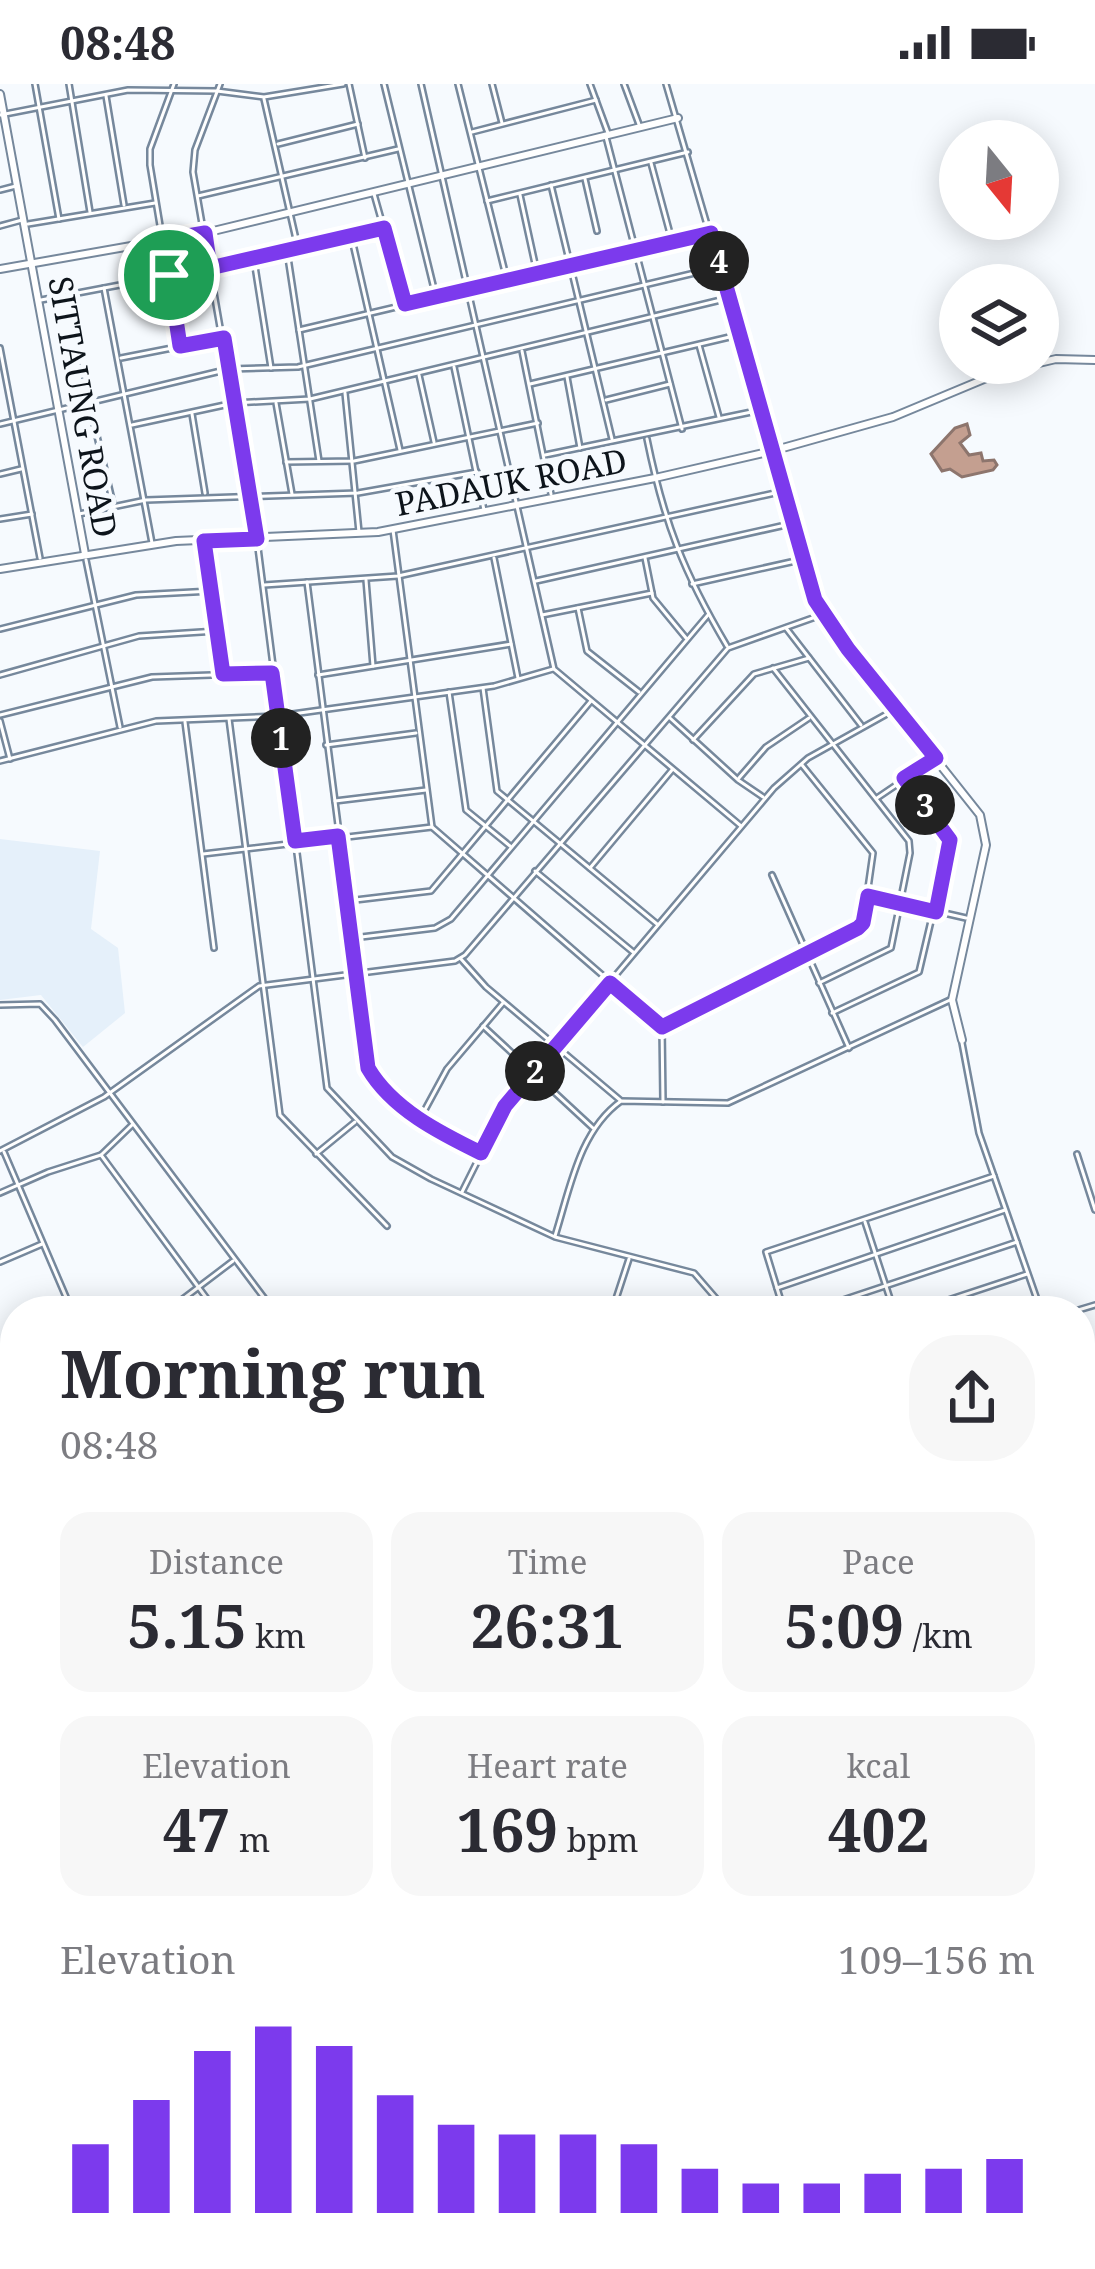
<!DOCTYPE html>
<meta charset="utf-8">
<style>
:root{--surface:#fff;--page:#f7f7f7;--text:#2b2b33;--muted:#7c7c81;--accent:#7c3aed}
body{margin:0;font-family:"Noto Serif",serif;background:var(--page);color:var(--text);height:100vh;display:flex;flex-direction:column;font-size:45px;white-space:nowrap}
*{box-sizing:border-box;margin:0}
p{font-size:39px;color:var(--muted)}
.icon{flex:none;width:66px;height:66px;fill:none;stroke:currentColor;stroke-width:2;stroke-linecap:round;stroke-linejoin:round}
.map{position:relative;flex:1;overflow:hidden}
.side{position:absolute;left:0px;top:1212px;width:1095px;height:975px;display:flex;flex-direction:column;background:var(--surface);border-radius:48px 48px 0 0;box-shadow:0 6px 30px #0003}
.side>*{flex:none}
.needle{width:78px;rotate:162deg}
.controls{position:absolute;left:939px;top:36px;display:grid;gap:24px}
.controls a{display:grid;place-items:center;width:120px;height:120px;border-radius:50%;background:var(--surface);box-shadow:0 6px 30px #0003;font-size:60px}
.pin{position:absolute;display:grid;place-items:center;width:102px;height:102px;color:#fff;margin:-51px;border:6px solid #fff;border-radius:50%;box-shadow:0 3px 12px #0007}
.km{position:absolute;width:60px;height:60px;margin:-30px;border-radius:50%;background:#222;color:#fff;font-size:33px;line-height:60px;text-align:center}
.round{display:grid;place-items:center;flex:none;width:126px;height:126px;border-radius:48px;background:var(--page)}
.head{display:flex;align-items:center;justify-content:space-between;height:204px;padding:0 60px}
h1{font-size:66px;font-weight:700;line-height:90px}
.figures{display:grid;grid-template-columns:repeat(3,1fr);gap:18px;height:204px;padding:12px 60px}
.figures div{display:grid;align-content:center;border-radius:30px;background:var(--page);text-align:center}
.figures b{font-size:60px;font-weight:700}
.figures small{font-size:33px;font-weight:400}
.figures p{font-size:33px}
.chart{height:336px;padding:24px 60px}
.chart p{display:flex;justify-content:space-between}
.chart svg{width:100%;height:216px;margin-top:12px;stroke:var(--accent);stroke-width:6}
.status{display:flex;justify-content:space-between;align-items:center;height:84px;padding:0 60px;background:var(--surface);direction:ltr}
.status svg{height:33px;fill:currentColor}
.map>svg:first-child{display:block}
.built{fill:#e5f0fa}
.water{fill:#c49f90;stroke:#8d756d;stroke-width:3}
.lines{fill:none;stroke-linecap:round;stroke-linejoin:round}
.minor-casing{stroke:#76889c;stroke-width:8}
.tertiary-casing{stroke:#76889c;stroke-width:10}
.primary-casing{stroke:#76889c;stroke-width:14}
.minor{stroke:#fff;stroke-width:3}
.tertiary{stroke:#fff;stroke-width:6}
.primary{stroke:#fff;stroke-width:9}
.route-casing{stroke:#fff;stroke-width:24}
.route{stroke:#7c3aed;stroke-width:15}
.labels{text-anchor:middle;stroke-width:10;stroke-linejoin:round;paint-order:stroke}
.street-label{font-size:33px;fill:#0d141b;stroke:#f6fafe}
</style>
<div class="status"><b>08:48</b><svg viewBox="0 0 49 12"><path d="M0 12V9h3v3zM5 12V6h3v6zM10 12V3h3v9zM15 12V0h3v12zM26 1h20v11H26zM47 4h2v5h-2z"/></svg></div>
<div class="map">
<svg width="1095" height="2185" viewBox="0 0 1095 2185">
<rect width="100%" height="100%" fill="#f6fafe"/>
<path class="built" d="M0,755l100,12 -9,78 27,19 7,65 -42,34 -42,-52 -41,5z"/>
<path class="water" d="M967,340l3,11 -10,8 9,12 12,-2 2,8 11,-1 3,5 -4,5 -31,7 -12,-8 -8,2 -11,-17 24,-26z"/>
<g class="lines">
<g class="minor-casing">
<g id="minor">
<path d="M35,0l24,135"/>
<path d="M69,0l21,128"/>
<path d="M174,0l-24,65v16l30,181"/>
<path d="M220,0l-25,66 -2,22 64,368 70,548 65,69 39,22 124,58 139,36 33,38"/>
<path d="M349,0l16,74"/>
<path d="M384,0l52,213"/>
<path d="M421,0l133,585 187,157"/>
<path d="M458,0l49,196"/>
<path d="M492,0l10,39"/>
<path d="M590,0l18,49"/>
<path d="M624,0l16,43"/>
<path d="M106,12l18,109"/>
<path d="M264,15l34,149"/>
<path d="M0,31l128,-25 89,1 47,6 79,-13"/>
<path d="M472,48l124,-32"/>
<path d="M606,53l76,292"/>
<path d="M278,60l80,-20"/>
<path d="M651,79l21,78"/>
<path d="M585,95l12,52"/>
<path d="M551,101l61,254"/>
<path d="M0,106l16,-4"/>
<path d="M374,110l31,110"/>
<path d="M520,111l17,78"/>
<path d="M198,112l200,-47"/>
<path d="M487,117l201,-49"/>
<path d="M28,140l127,-21"/>
<path d="M0,142l22,-6"/>
<path d="M351,151l49,215"/>
<path d="M287,167l32,210"/>
<path d="M254,176l17,108"/>
<path d="M212,184l172,-40"/>
<path d="M104,204l48,255"/>
<path d="M71,210l18,108 24,102"/>
<path d="M41,216l126,-24"/>
<path d="M299,246l410,-97"/>
<path d="M699,261l20,72"/>
<path d="M0,264l40,210"/>
<path d="M522,267l29,143"/>
<path d="M121,274l102,-20"/>
<path d="M454,283l30,143"/>
<path d="M419,291l15,67"/>
<path d="M567,293l13,71"/>
<path d="M530,300l208,-49"/>
<path d="M345,309l14,139"/>
<path d="M606,316l64,-16"/>
<path d="M276,319l16,91"/>
<path d="M192,330l13,79"/>
<path d="M0,340l229,-55 69,-2 422,-100"/>
<path d="M132,341l102,-22 76,-4 419,-101"/>
<path d="M647,355c17,84 37,134 80,207"/>
<path d="M545,371l216,-45 -95,-326"/>
<path d="M286,378l68,-1 184,-38"/>
<path d="M0,390l21,-5"/>
<path d="M79,430l67,-14 212,-7 119,-21"/>
<path d="M0,435l32,-5"/>
<path d="M393,446l39,297 230,200 1,75"/>
<path d="M204,458l19,132"/>
<path d="M494,474l24,120"/>
<path d="M645,474l8,40 33,40"/>
<path d="M86,476l34,167"/>
<path d="M366,496l7,86"/>
<path d="M536,497l254,-57"/>
<path d="M307,498l62,486c23,41 72,65 112,85"/>
<path d="M692,500l108,-24"/>
<path d="M264,501l134,-9 386,-85"/>
<path d="M578,524l9,43 52,41"/>
<path d="M542,531l110,-22"/>
<path d="M786,544l75,97"/>
<path d="M0,545l136,-34 76,-4"/>
<path d="M773,584l136,173 1,12 -19,95 -72,35"/>
<path d="M0,591l139,-39 78,-5"/>
<path d="M318,591l193,-31"/>
<path d="M483,604l14,103 160,133"/>
<path d="M449,608l17,118 44,36"/>
<path d="M0,631l152,-38 117,-4"/>
<path d="M670,634l68,62 25,17"/>
<path d="M229,635l51,396 107,111"/>
<path d="M0,637l10,38"/>
<path d="M185,638l29,226"/>
<path d="M693,656l61,-66 55,-16"/>
<path d="M326,661l90,-12"/>
<path d="M0,677l156,-40 122,-5 216,-30 59,-17"/>
<path d="M739,694l27,-31 43,-29"/>
<path d="M877,714l56,-38"/>
<path d="M335,717l91,-11"/>
<path d="M203,770l229,-27"/>
<path d="M590,784l82,-98"/>
<path d="M535,787l98,81"/>
<path d="M772,791l77,173"/>
<path d="M870,812l96,22"/>
<path d="M347,817l84,-10 160,-190"/>
<path d="M353,854l82,-10 16,-9 257,-304"/>
<path d="M461,875l25,28 134,113"/>
<path d="M0,921l40,-1 15,16 219,291"/>
<path d="M832,929l87,-41 31,-132 -46,-61"/>
<path d="M483,942l110,102"/>
<path d="M662,943l201,-104 10,-70 -71,-88"/>
<path d="M962,959l17,90 62,178"/>
<path d="M421,1033l26,-48 56,-66"/>
<path d="M0,1067l104,-54 155,-111 196,-25 10,-6 263,-307 96,-34"/>
<path d="M4,1068l68,159"/>
<path d="M316,1070l39,-32"/>
<path d="M1077,1070l18,56"/>
<path d="M101,1071l115,156"/>
<path d="M462,1108l43,-86 269,-318 34,-30 86,-48"/>
<path d="M0,1109l48,-21 53,-17 31,-30"/>
<path d="M865,1138l29,89"/>
<path d="M555,1152c15,-47 24,-105 66,-135l107,2 222,-103"/>
<path d="M0,1178l42,-18"/>
<path d="M777,1204l228,-78"/>
<path d="M167,1227l66,-50"/>
<path d="M612,1227l17,-52"/>
<path d="M784,1227l-18,-59 228,-76"/>
<path d="M810,1227l207,-69"/>
<path d="M915,1227l112,-37"/>
<path d="M1027,1227l11,-4"/>
<path d="M1075,1227l20,-6"/>
<path d="M0,1301l15,-6"/>
<path d="M0,1324l15,37"/>
<path d="M1080,1344l15,46"/>
<path d="M1080,1363l15,-5"/>
<path d="M1080,1398l15,-5"/>
<path d="M1080,1434l15,-5"/>
<path d="M1080,1447l15,49"/>
<path d="M0,1470l15,-6"/>
<path d="M0,1479l15,40"/>
<path d="M1080,1493l15,-5"/>
<path d="M1080,1564l15,48"/>
<path d="M0,1601l15,-5"/>
<path d="M1080,1628l15,-5"/>
<path d="M0,1630l15,45"/>
<path d="M1080,1663l15,-5"/>
<path d="M1080,1699l15,-5"/>
<path d="M1080,1734l15,-5"/>
<path d="M0,1750l15,-5"/>
<path d="M1080,1784l15,44"/>
<path d="M1082,1784l13,-4"/>
<path d="M1080,1858l15,-5"/>
<path d="M0,1871l15,45"/>
<path d="M1080,1894l15,-5"/>
<path d="M1080,1929l15,-4"/>
<path d="M0,1977l15,45"/>
<path d="M0,1979l15,-5"/>
<path d="M0,2083l15,46"/>
<path d="M1080,2085l15,-5"/>
<path d="M0,2103l15,-5"/>
<path d="M1080,2118l15,46"/>
<path d="M1081,2121l14,-5"/>
<path d="M1080,2154l15,-5"/>
<path d="M29,2172l4,13"/>
<path d="M65,2172l5,13"/>
<path d="M100,2172l4,13"/>
<path d="M261,2172l3,13"/>
<path d="M294,2172l5,13"/>
<path d="M330,2172l5,13"/>
<path d="M368,2172l1,13"/>
<path d="M583,2172l4,13"/>
<path d="M629,2172l4,13"/>
<path d="M672,2172l4,13"/>
<path d="M717,2172l4,13"/>
<path d="M760,2172l5,13"/>
<path d="M805,2172l4,13"/>
<path d="M76,2185l25,-9"/>
<path d="M443,2185l38,-13"/>
<path d="M577,2185l39,-13"/>
<path d="M789,2185l18,-6"/>
<path d="M989,2185l38,-13"/>
</g>
</g>
<g class="tertiary-casing">
<g id="tertiary">
<path d="M0,10l85,460"/>
<path d="M0,185l205,-36 473,-115"/>
<path d="M761,326l54,190 33,49 132,166 6,30 -34,155 10,40"/>
<path d="M0,485l176,-28 202,-9 277,-54 117,-27 121,-34 108,-45 55,-13 39,1"/>
</g>
</g>
<g class="primary-casing">
<g id="primary">
<path d="M0,1757l15,44"/>
<path d="M0,1779l15,46"/>
<path d="M1080,2010l15,-8"/>
<path d="M1080,2020l15,-8"/>
<path d="M132,2172l5,13"/>
<path d="M141,2172l5,13"/>
<path d="M378,2172l33,13"/>
<path d="M398,2172l33,13"/>
<path d="M158,2185l45,-13"/>
<path d="M187,2185l43,-13"/>
<path d="M932,2185l12,-13"/>
<path d="M945,2185l12,-13"/>
</g>
</g>
<use href="#minor" class="minor"/>
<use href="#tertiary" class="tertiary"/>
<use href="#primary" class="primary"/>
</g>
<g class="lines">
<g class="route-casing">
<path id="route" d="M384,144l21,76 306,-71 104,367 33,49 88,109 -32,20 46,62 -14,72 -68,-16 -5,27 -5,5 -196,99 -52,-44 -105,123 -24,47c-41,-20 -89,-44 -113,-85l-30,-232 -43,5 -23,-168 -49,1 -19,-133 53,-2 -33,-201 -44,8 -16,-106 41,-7 5,35z"/>
</g>
<use href="#route" class="route"/>
</g>
<g class="labels">
<g class="street-label">
<text transform="translate(83 323) rotate(80)" y="12">SITTAUNG ROAD</text>
<text transform="translate(511 398) rotate(-11)" y="12">PADAUK ROAD</text>
</g>
</g>
</svg>
<div class="controls">
<a><svg class="needle" viewBox="-14 -14 28 28"><path d="M0-13l5 13h-10z" fill="#e53935"/><path d="M0 13l5-13h-10z" fill="#7c7c81"/></svg></a>
<a><svg class="icon" aria-label="layers" viewBox="0 0 24 24"><path d="M12 4l9 5-9 5-9-5zM3 14l9 5 9-5"/></svg></a>
</div>
<div class="pin" style="left:169px;top:191px;background:#1e9e55"><svg class="icon" aria-label="arrive" viewBox="0 0 24 24"><path d="M6 21V4h12l-3 4 3 4H6"/></svg></div>
<b class="km" style="left:281px;top:654px">1</b>
<b class="km" style="left:535px;top:987px">2</b>
<b class="km" style="left:925px;top:721px">3</b>
<b class="km" style="left:719px;top:177px">4</b>
<section class="side">
<div class="head"><div><h1>Morning run</h1><p>08:48</p></div><a class="round"><svg class="icon" aria-label="share" viewBox="0 0 24 24"><path d="M12 15V3M7 8l5-5 5 5M5 13v7h14v-7"/></svg></a></div>
<div class="figures">
<div><p>Distance</p><b>5.15<small> km</small></b></div>
<div><p>Time</p><b>26:31</b></div>
<div><p>Pace</p><b>5:09<small> /km</small></b></div>
</div>
<div class="figures">
<div><p>Elevation</p><b>47<small> m</small></b></div>
<div><p>Heart rate</p><b>169<small> bpm</small></b></div>
<div><p>kcal</p><b>402</b></div>
</div>
<div class="chart"><p><span>Elevation</span>109–156 m</p>
<svg viewBox="0 0 160 44" preserveAspectRatio="none"><path d="M5 44V30M15 44V21M25 44V11M35 44V6M45 44V10M55 44V20M65 44V26M75 44V28M85 44V28M95 44V30M105 44V35M115 44V38M125 44V38M135 44V36M145 44V35M155 44V33"/></svg>
</div>
</section>
</div>
